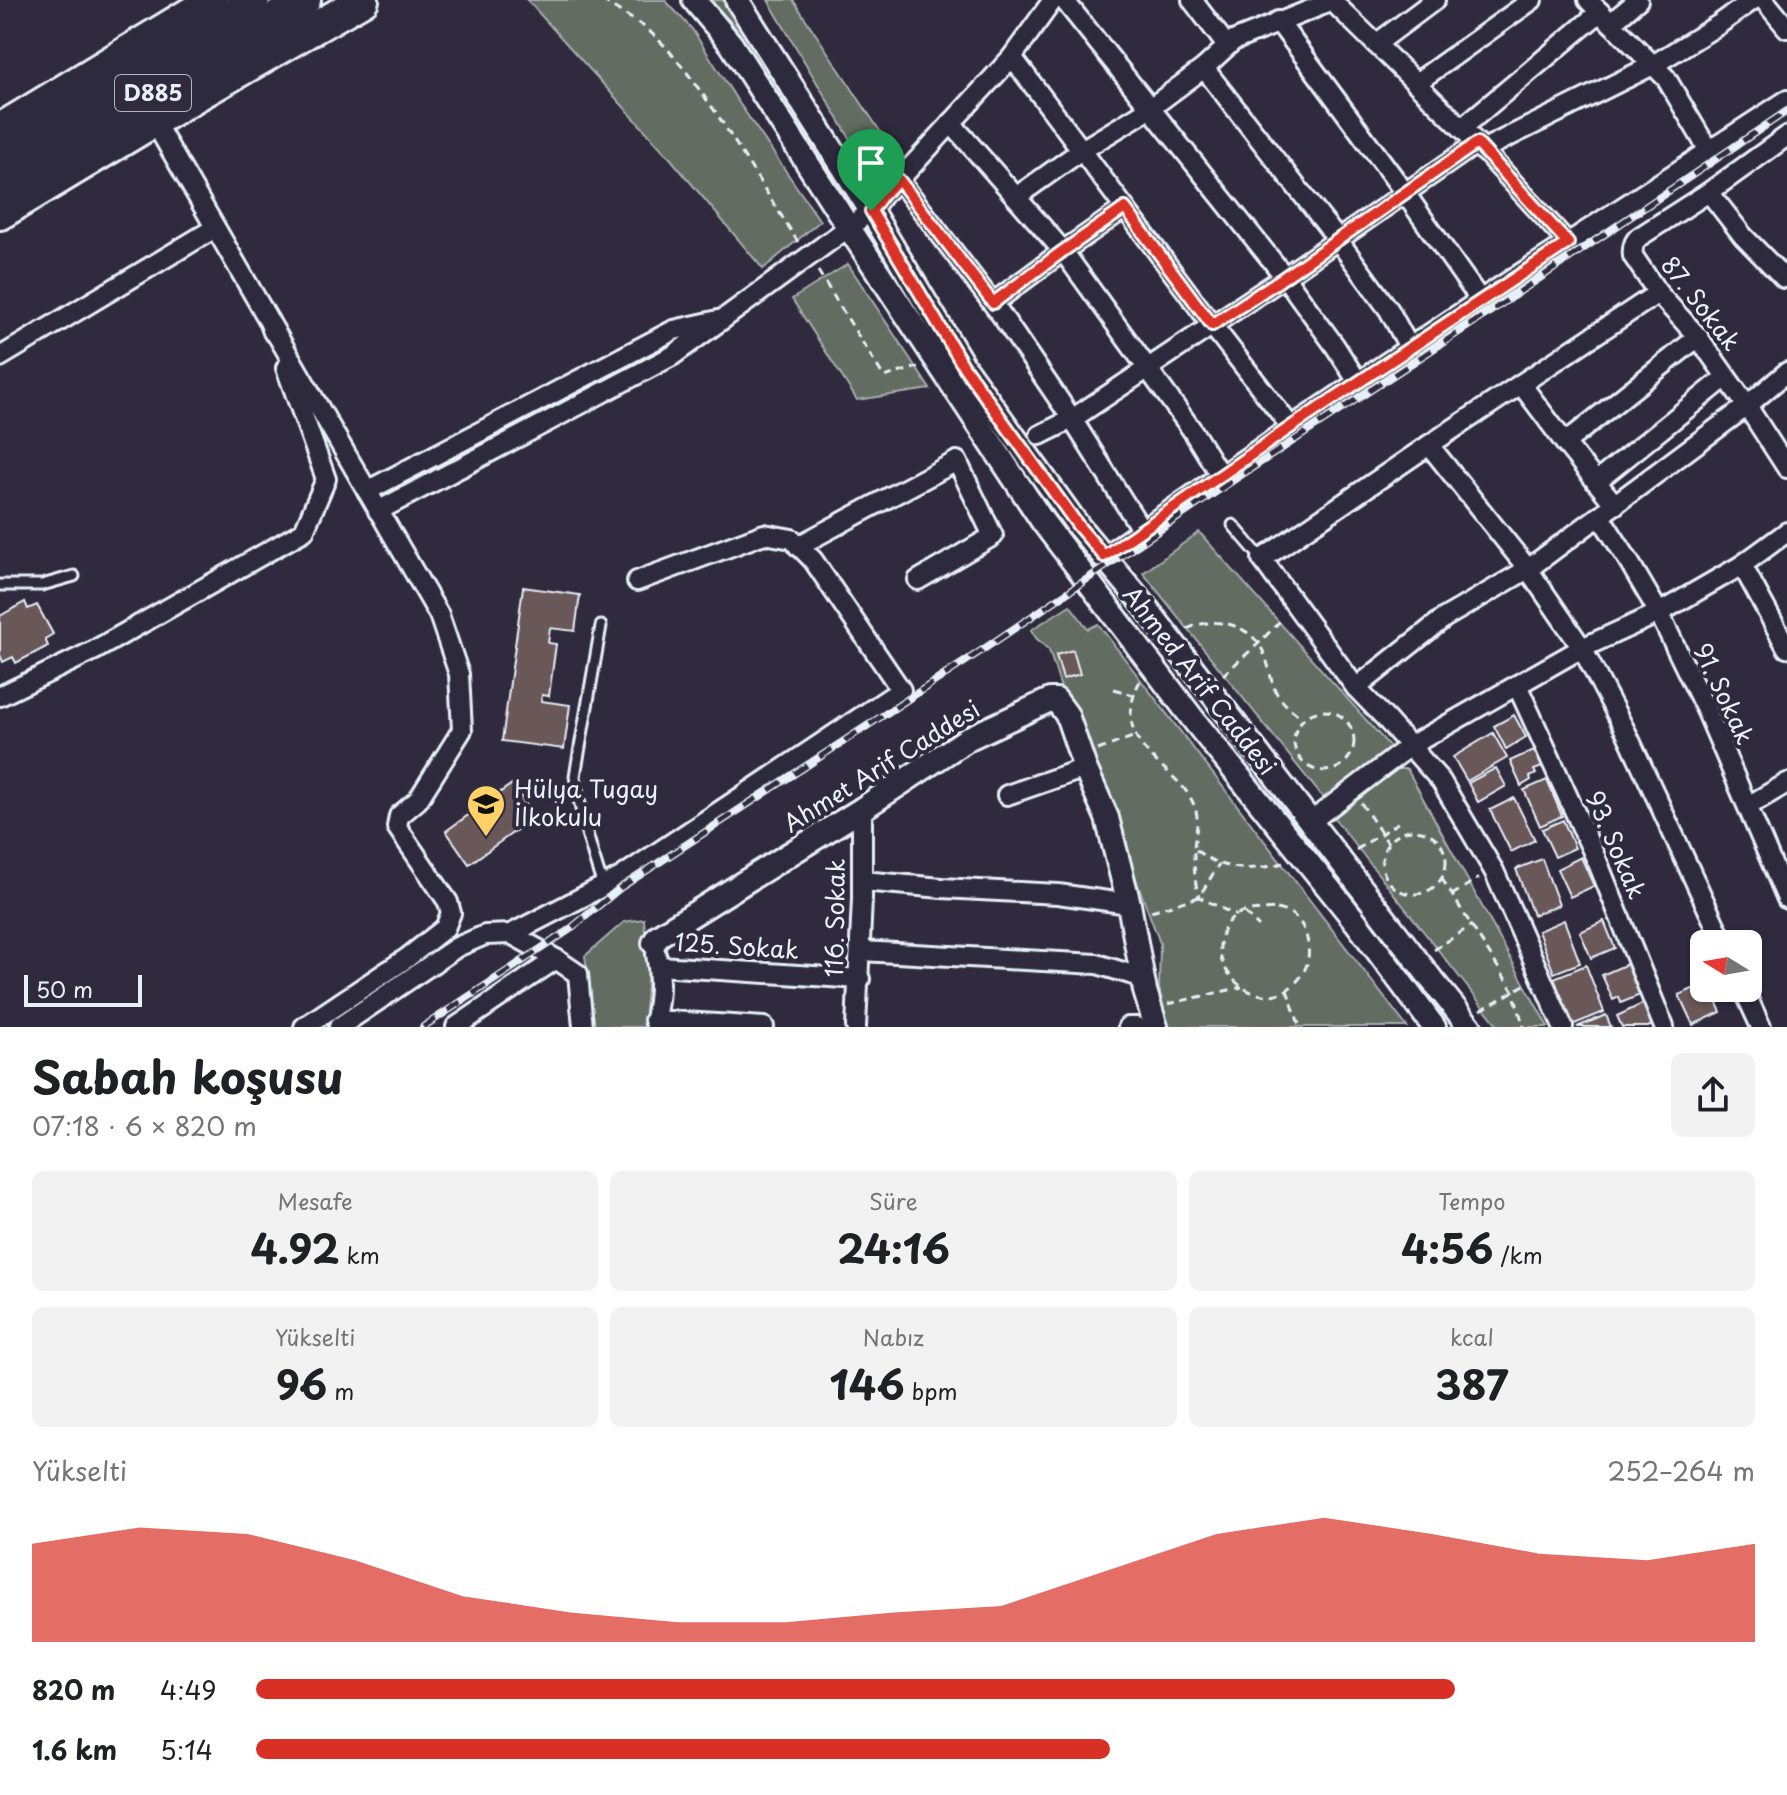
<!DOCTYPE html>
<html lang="tr">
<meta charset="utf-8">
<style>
:root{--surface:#fff;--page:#f2f2f2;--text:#202124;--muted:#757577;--accent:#d93025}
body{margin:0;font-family:"Playpen Sans",sans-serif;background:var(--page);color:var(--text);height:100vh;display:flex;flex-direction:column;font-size:30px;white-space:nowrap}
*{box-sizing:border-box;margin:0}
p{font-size:26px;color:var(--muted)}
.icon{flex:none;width:44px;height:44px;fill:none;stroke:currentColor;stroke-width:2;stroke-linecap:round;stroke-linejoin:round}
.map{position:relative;height:1027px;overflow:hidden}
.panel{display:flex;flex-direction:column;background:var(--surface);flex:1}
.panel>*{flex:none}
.needle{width:52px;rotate:281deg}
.tools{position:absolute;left:1690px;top:930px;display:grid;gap:16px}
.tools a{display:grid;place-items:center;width:72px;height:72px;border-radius:12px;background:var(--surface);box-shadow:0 2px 6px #0004;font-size:40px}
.scale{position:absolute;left:24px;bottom:20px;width:118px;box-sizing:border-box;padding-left:8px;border:4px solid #e8f1f8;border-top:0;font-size:22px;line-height:28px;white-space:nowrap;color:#e8f1f8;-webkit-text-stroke:6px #2f2a3d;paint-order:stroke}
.pin{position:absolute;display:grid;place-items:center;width:68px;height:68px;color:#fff;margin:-82px -34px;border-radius:50% 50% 50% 0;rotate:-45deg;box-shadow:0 0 8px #0007}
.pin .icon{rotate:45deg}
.round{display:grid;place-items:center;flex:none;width:84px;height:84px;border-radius:12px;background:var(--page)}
.head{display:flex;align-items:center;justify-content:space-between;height:136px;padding:0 32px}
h1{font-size:44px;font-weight:700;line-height:60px}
.stats{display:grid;grid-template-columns:repeat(3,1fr);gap:12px;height:136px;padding:8px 32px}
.stats div{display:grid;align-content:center;border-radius:12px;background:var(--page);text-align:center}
.stats b{font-size:40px;font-weight:700}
.stats small{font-size:22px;font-weight:400}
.stats p{font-size:22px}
.chart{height:224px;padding:16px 32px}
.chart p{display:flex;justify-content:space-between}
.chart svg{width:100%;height:144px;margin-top:8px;fill:var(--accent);opacity:.7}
ul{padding:0 32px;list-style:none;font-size:26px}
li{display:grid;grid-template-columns:128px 96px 1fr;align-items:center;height:60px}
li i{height:20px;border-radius:10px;background:var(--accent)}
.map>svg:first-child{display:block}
.green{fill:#626c60;stroke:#a5aeac;stroke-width:2}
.building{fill:#6b5859;stroke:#e8f1f8;stroke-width:2}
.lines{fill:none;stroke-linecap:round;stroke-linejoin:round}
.service-casing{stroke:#e8f1f8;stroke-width:15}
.minor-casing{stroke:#e8f1f8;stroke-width:24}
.tertiary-casing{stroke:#e8f1f8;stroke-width:28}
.trunk-casing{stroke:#e8f1f8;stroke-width:36}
.path{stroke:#e8f1f8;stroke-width:3;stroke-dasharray:8 6;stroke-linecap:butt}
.service{stroke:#2f2a3d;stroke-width:9}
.minor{stroke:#2f2a3d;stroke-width:18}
.tertiary{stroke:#2f2a3d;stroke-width:22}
.trunk{stroke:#2f2a3d;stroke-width:30}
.rail-casing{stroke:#e8f1f8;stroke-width:8}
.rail{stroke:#2f2a3d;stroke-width:5;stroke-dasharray:15;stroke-linecap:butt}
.route-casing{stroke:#fff;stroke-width:16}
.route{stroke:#d93025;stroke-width:10}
.labels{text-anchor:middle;stroke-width:8;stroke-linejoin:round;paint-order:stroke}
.shield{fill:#2f2a3d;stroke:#b0b5c0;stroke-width:2}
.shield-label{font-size:22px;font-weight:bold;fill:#e8f1f8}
.street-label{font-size:24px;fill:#e8f1f8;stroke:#2f2a3d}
.poi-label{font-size:24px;fill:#e8f1f8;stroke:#2f2a3d;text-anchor:start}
</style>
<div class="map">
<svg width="1787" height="1027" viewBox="0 0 1787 1027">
<rect width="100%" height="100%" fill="#2f2a3d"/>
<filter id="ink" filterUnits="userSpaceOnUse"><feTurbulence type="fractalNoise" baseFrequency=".0125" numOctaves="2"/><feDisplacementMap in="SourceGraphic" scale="16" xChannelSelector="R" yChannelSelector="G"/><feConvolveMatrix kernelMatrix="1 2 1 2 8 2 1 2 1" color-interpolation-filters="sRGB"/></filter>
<g filter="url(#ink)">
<g class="green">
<path d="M527,0h138l27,29 45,71 83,121 -57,48 -93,-111z"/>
<path d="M710,0h19l127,201 -6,3 -116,-179z"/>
<path d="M768,0h25l105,158 -23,23z"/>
<path d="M848,264l82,125 -73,11 -65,-101z"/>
<path d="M1199,532l193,217 -68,50 -181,-226z"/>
<path d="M1070,605l18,24 10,-5 309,403h-239l-9,-39 1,-45 -23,-61 -22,-68 -25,-49 -31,-83 -10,-32 -13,-12 -5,-8z"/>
<path d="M1396,769h11l141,258h-49l-165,-209z"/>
<path d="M644,919l4,49 -4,59h-49l-10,-71 39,-34z"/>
</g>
<g class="building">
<path d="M523,587l57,8 -5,36 -25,-3 -2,15 8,1 -7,52 -7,-1 -1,6 29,4 -6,44 -62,-8z"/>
<path d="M25,602l3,7 9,-4 16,29 -8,5 3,7 -32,17 -3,-6 -10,5 -3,-7v-39z"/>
<path d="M1073,650l7,24 -17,5 -7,-24z"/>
<path d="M1514,715l12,22 -20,12 -12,-23z"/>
<path d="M1493,733l14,25 -40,23 -14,-24z"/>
<path d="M1534,750l8,17 -8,3 2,4 -6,3 1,3 -10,6 -11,-25z"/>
<path d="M1496,768l10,18 -28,16 -10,-19z"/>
<path d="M1547,780l15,36 -22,10 -16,-36z"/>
<path d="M512,784l23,33 -66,47 -23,-33z"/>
<path d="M1514,798l21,42 -24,12 -21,-42z"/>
<path d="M1563,820l12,28 -20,9 -13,-28z"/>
<path d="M1581,857l13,29 -24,11 -13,-28z"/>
<path d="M1542,859l17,46 -26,10 -17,-46z"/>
<path d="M1564,920l16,43 -26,10 -16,-42z"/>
<path d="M1604,921l11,27 -24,10 -11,-26z"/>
<path d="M1627,964l13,31 -19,8 -2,-6 -6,3 -11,-25z"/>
<path d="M1586,965l18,47 -32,13 -18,-47z"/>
<path d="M1704,984v4h6l11,24 -28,13 -14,-30z"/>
<path d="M1644,1003l10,21 -6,3h-26l-5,-11z"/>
<path d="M1606,1015l5,12h-34z"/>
</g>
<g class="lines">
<g class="service-casing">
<g id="service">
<path d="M1233,525l29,34"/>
<path d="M0,585h42l32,-9"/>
<path d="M601,626l-26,150c5,38 16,74 28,110"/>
</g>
</g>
<g class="minor-casing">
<g id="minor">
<path d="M1064,0l221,277 50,69 23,36"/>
<path d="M1192,0l35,46"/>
<path d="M1588,0l78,78 43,73"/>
<path d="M1764,0l23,28"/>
<path d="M1278,21l127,172 75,107"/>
<path d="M1611,23l27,-23"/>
<path d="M1376,44l59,-44"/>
<path d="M1012,57l200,268 79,102"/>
<path d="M1204,68l134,172 51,70 20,37"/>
<path d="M1416,83l116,-83"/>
<path d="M154,121l115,200 4,11"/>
<path d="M951,123l65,74"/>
<path d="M1462,128l138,-116"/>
<path d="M1787,136l-78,56 -70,45c-6,5 -7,11 -6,19l25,37 40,44 49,69 40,62"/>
<path d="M1482,150l171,-85 65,-40 35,-25"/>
<path d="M899,180l101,133 72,106 69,110"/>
<path d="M1709,192l34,44 41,42 3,-1"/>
<path d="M993,303l70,-52 62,-43"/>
<path d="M723,319l148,-108 12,-17 16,-14 113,-123 41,-57"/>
<path d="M269,321l170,294 20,59 3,56 -44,70 -19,16 -2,11 51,75 3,11 -6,15 -38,30 -103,69"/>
<path d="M0,357l215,-129"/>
<path d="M1521,384l44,59 50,62"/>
<path d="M1040,435l32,-16 208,-139 197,-137"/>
<path d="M1565,443l133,-106"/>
<path d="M1429,445l99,124 54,79 45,86 97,210"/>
<path d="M1220,475l-28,-45 -129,-179 -47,-54 66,-47 67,-41 55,-41 29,-27 99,-40 145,142 91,100"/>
<path d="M1596,482l130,-105"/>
<path d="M367,491l307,-161 49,-11 -51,37 -294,155"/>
<path d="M1600,516l28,44 31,53 48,99 80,187"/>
<path d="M798,546l159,-85 36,75 -75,44"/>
<path d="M1104,556l187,-129 189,-127 307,-200"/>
<path d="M1742,565l45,83"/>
<path d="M1517,685l81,178 66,164"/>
<path d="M1356,688l88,-70 84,-49 219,-163 40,-34"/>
<path d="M0,696l95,-46 209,-119 22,-52 -40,-111"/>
<path d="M1007,795l78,-27"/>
<path d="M1748,806l39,-23"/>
<path d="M1310,822l100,-76 172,-98 77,-35 83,-48 45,-33"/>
<path d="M862,881l80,7 116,6 71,10"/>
<path d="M511,934l110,-57 280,-187 -88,-130 -21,-21 -28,-5 -127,47"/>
<path d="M861,951l236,13 46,14"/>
<path d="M659,966l201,13"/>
<path d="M1743,988l18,39"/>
<path d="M654,1020l110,7"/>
<path d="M339,1027l118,-80 28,-12 26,-1 45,25 22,15 5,53"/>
<path d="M456,1027l100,-68"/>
<path d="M656,1027c-2,-10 1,-17 2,-26 2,-16 1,-32 -2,-47"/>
<path d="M856,1027l6,-128v-90"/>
<path d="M1128,1027h9"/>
<path d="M1563,1027l-69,-156 -53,-90 -56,-63 -29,-30 -94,-129 167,-114 229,-152"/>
</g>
</g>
<g class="tertiary-casing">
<g id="tertiary">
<path d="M694,0l37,44 118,184 194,294 153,201 160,199 78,105"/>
<path d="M737,0l134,211 93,156 115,160 62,74 291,379 38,47"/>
<path d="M654,943l4,-7 204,-127 107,-71 81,-38h6l11,15 18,53 22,50 22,86 16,87 11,36"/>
</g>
</g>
<g class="trunk-casing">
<g id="trunk">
<path d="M0,129l212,-129"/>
<path d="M0,155l254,-155"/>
<path d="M0,185l305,-185"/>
<path d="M0,214l196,-118 167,-96"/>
</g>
</g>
<g class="path">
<path d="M602,0l44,28 20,19 22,27 29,40 81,128"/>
<path d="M818,271l66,106 34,-10"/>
<path d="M1187,629c28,-14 67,-5 78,27 5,12 5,24 11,36 6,11 16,18 26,26"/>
<path d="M1223,675l35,-31 25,-26"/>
<path d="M1140,681c-6,11 -9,22 -9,35 2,44 54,55 65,95 3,11 -1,25 -2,37 0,15 0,34 5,49l38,19"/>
<path d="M1114,689l19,6"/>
<circle cx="1324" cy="741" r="30"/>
<path d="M1098,750l37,-14"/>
<path d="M1361,803l27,40"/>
<circle cx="1414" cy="862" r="32"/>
<path d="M1196,850c26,21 55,22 87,13"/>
<path d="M1356,850l46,-30"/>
<path d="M1442,879l71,112 11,36"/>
<path d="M1452,895l27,-17"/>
<path d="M1277,909c6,2 13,3 17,7 15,12 19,41 9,57 -16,27 -47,29 -68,8 -4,-5 -9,-10 -11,-15 -9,-17 -3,-46 16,-53 11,-3 26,-3 37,-4z"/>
<path d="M1151,911l48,-14 20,-33"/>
<path d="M1245,913l14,14"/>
<path d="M1434,950l38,-25"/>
<path d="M1287,990l13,37"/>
<path d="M1168,1004l74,-17"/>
<path d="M1481,1010l45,-26"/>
</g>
<use href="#service" class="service"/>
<use href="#minor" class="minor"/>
<use href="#tertiary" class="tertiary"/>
<use href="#trunk" class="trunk"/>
<g class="rail-casing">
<path id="rail" d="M423,1027l146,-97 51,-42 346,-227 266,-180 259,-170 296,-200"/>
</g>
<use href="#rail" class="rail"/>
</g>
</g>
<g class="lines" filter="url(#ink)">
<g class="route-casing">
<path id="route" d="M1477,143l91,100 -277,184 -187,129 -25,-29 -115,-160 -93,-156 12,-17 16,-14 94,123 70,-52 62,-43 87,117 68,-45z"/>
</g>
<use href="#route" class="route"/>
</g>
<defs>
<g id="school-pin" transform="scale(2)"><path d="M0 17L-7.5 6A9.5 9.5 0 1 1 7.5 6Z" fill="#ffd166" stroke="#2f2a3d"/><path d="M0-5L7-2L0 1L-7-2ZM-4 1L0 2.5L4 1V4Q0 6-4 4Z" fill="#111"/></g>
</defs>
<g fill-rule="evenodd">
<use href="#school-pin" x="486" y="804"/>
</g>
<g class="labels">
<rect class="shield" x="115" y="75" width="76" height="36" rx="6"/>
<g class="shield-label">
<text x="153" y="101">D885</text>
</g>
<g class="street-label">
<text transform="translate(1700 304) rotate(52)" y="8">87. Sokak</text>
<text transform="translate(1199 681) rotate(52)" y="8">Ahmed Arif Caddesi</text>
<text transform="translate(1723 694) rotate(65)" y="8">91. Sokak</text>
<text transform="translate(882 767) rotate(-32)" y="8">Ahmet Arif Caddesi</text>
<text transform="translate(1615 845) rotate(67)" y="8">93. Sokak</text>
<text transform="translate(836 918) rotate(-89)" y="8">116. Sokak</text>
<text transform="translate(737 947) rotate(4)" y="8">125. Sokak</text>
</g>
<g class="poi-label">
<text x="514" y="798">Hülya Tugay<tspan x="514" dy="28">İlkokulu</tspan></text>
</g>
</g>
</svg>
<div class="tools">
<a><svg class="needle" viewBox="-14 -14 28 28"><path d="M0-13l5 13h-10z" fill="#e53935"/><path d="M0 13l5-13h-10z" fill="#757577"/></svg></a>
</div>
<div class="scale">50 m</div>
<div class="pin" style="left:871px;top:211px;background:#1e9e55"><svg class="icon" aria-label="arrive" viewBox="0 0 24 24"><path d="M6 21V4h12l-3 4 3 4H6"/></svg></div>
</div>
<section class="panel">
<div class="head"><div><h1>Sabah koşusu</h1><p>07:18 · 6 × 820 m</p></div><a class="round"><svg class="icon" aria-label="share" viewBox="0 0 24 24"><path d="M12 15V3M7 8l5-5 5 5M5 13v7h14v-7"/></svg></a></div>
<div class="stats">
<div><p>Mesafe</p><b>4.92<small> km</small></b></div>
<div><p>Süre</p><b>24:16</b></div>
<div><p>Tempo</p><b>4:56<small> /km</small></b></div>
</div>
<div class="stats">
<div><p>Yükselti</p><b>96<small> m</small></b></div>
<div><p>Nabız</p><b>146<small> bpm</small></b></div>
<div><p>kcal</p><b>387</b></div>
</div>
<div class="chart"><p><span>Yükselti</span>252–264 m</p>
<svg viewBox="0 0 160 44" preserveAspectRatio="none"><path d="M0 44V14L10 9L20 11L30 19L40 30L50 35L60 38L70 38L80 35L90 33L100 22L110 11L120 6L130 11L140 17L150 19L160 14V44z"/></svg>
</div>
<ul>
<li><b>820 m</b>4:49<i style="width:80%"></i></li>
<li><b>1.6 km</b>5:14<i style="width:57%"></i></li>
</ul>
</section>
